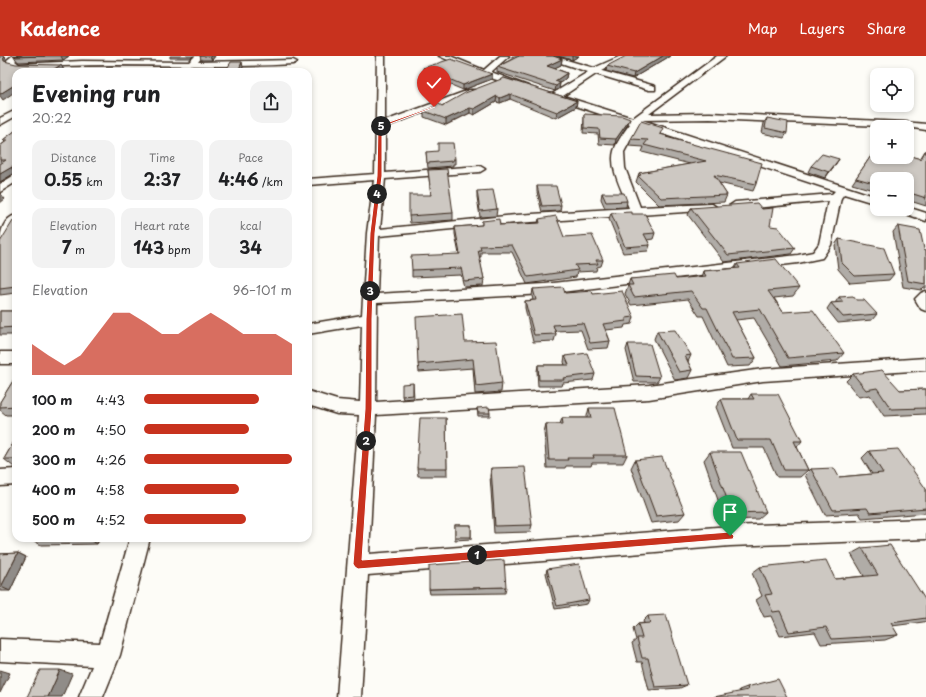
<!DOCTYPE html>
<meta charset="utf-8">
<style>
:root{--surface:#fff;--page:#f2f2f2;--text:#202124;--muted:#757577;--accent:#c8321e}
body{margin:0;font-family:"Playpen Sans",sans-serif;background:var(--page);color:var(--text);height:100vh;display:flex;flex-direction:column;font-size:15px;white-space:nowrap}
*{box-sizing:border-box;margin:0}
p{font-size:13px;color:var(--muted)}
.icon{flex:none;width:22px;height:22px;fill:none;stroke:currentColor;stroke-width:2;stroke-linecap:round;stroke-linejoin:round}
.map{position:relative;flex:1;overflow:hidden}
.drawer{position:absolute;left:12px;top:12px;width:300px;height:474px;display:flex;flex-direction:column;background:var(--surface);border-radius:12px;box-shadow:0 2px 6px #0003}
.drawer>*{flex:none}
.fabs{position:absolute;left:870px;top:12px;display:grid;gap:8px}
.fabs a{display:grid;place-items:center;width:44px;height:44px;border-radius:8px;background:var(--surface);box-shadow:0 2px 6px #0003;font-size:20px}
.pin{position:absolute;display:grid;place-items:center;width:34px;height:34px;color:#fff;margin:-41px -17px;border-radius:50% 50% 50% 0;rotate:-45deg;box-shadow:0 0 4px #0007}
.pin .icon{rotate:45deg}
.km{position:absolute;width:20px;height:20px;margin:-10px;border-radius:50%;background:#222;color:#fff;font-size:11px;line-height:20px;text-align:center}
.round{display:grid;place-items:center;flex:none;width:42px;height:42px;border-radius:12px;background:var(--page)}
.headline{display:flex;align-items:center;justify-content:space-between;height:68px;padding:0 20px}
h1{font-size:22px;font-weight:700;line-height:30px}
.stats{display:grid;grid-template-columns:repeat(3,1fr);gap:6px;height:68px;padding:4px 20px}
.stats div{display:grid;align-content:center;border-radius:10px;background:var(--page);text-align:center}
.stats b{font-size:17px;font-weight:700}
.stats small{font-size:11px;font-weight:400}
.stats p{font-size:11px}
.chart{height:112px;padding:8px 20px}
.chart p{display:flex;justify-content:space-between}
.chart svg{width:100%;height:72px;margin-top:4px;fill:var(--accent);opacity:.7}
ul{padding:0 20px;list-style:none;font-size:13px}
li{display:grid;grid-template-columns:64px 48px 1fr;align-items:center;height:30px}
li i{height:10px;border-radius:5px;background:var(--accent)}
header{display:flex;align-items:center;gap:24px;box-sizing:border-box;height:56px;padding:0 20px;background:var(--accent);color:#fff}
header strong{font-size:19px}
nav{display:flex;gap:22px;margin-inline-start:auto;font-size:14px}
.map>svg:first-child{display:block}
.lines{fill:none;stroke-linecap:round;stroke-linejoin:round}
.minor-casing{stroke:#3b2a1e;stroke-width:3}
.minor{fill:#fdfcf7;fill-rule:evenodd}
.wall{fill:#b0aca7;stroke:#3b2a1e}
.shaded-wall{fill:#908c88;stroke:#3b2a1e}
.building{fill:#cdc8c2;stroke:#3b2a1e}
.route{fill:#c8321e;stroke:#fff}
</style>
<header>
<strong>Kadence</strong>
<nav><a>Map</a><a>Layers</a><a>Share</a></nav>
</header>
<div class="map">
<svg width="926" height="641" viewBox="0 0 926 641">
<rect width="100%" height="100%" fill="#fdfcf7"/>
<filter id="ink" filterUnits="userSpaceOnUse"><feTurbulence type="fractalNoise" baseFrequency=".025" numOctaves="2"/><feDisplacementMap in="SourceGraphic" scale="8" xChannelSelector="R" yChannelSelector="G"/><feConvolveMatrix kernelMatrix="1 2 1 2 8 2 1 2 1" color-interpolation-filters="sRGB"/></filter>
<g filter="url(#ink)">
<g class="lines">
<g class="minor-casing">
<g id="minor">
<path d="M12,0h9l-6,5 4,3 63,-3 107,1 6,-6h8l-5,6 95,-2 4,2 -4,2c-76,5 -152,-1 -229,2 -12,1 -47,6 -56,-2l-1,-4z"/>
<path d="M377,0h8v65l84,-31h6l1,2 -91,35v46l95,-7 5,3 -5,3 -95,7 -5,50 136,-14 113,-7c-6,-16 -20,-40 -15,-57 3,-10 10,-19 16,-27l-78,-26v-4l36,-22 -48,-16h13l41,12 27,-12h10l-29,15 53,15v4h-6l-53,-16 -33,22 70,22 84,-62h9l-77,58 61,-1 194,9 22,2v6l-19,-3 -197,-8 -68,1 235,77v7l-33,-10 -3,4 -10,47 -9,13 -24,5 -253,31 -168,9 -1,99 273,-17 114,-16 163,-11v12l-163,11 -114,18 -273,16 -7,139 361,-28 196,-7v20l-196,7 -362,29 -7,122h-24l22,-282 -22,-1 -29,-9v-14l29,9 23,2 2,-77 -54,9v-10l54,-9 5,-82 7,-53 -66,5v-6l67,-5zM638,70l197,65 -3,3 -97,8 -6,4 6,4 93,-9 -9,43 -6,8 -15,3 -253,29 -168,10 2,-58 137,-13 200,-13 2,-2 -6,-4 -72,3 -15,-39 -1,-16z"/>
<path d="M439,0h11l34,14 16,-14h9l-18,16 37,14 -1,2h-6l-39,-13z"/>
<path d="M16,54v6l-16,9v-7z"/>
<path d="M16,118v8l-16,10v-8z"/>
<path d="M907,151l19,6v8l-28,-10 -2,-2h11z"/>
<path d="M16,159c0,11 -4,25 -16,28 0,-11 4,-25 16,-28z"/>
<path d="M926,235v20l-5,-2 -6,-10 6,-6z"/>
<rect x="0" y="296" width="16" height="12"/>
<path d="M16,413v16l-16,1v-16z"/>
<path d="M130,482h20l-30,117 -17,42h-24l13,-31 -92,-5v-22l100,4z"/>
</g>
</g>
<use href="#minor" class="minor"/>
</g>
<g class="wall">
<path d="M14,0h55l-6,4 -44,2 -2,-1z"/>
<path d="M170,0h23l-2,2h-21z"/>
<path d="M200,0h15l-3,4h-11z"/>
<path d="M512,0h41l9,3 -1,6 -7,3 13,5 -1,5 -6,5 -1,6 -4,2 -58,-19v-5l15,-8z"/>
<path d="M558,0h21l-7,4z"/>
<path d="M670,0l-37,22 -27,-7 1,-5z"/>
<path d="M423,12l69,6v5l-29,11 -40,-17z"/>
<path d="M504,22l73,23 -1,6 -20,11 -46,-19 -10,4 -4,-1 -22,13 -4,-2 -24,12 -22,-8v-6l18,-5z"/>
<path d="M584,58l44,10 -13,21 -16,-1 -1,-10 -15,-1 1,-14z"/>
<path d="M767,62l20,15 -3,5 -22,-5 2,-10z"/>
<path d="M16,74v45l-1,-2 -15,9v-36l5,-4 -2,-2z"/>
<path d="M661,78l6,2 -1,1 90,47 -3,7 -34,-8 8,12 -3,7 -65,3 -23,-23 3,-9 51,-9 -48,-12 2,-5 -15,-1 2,-7z"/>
<path d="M877,91l43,12 5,-8h1v55l-19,-6v-21h-30v12l-25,-7z"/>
<path d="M426,96l29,7v5h-2v2l-25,2z"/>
<path d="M839,103l-4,6 -10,13 -17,-6 3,-6z"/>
<path d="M428,114l25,43v7l-43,3 -1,-7 22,-21z"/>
<path d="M537,130l24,19 -1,6 -18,1 -5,-20z"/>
<path d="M477,135l20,18 -1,7 -16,1 -3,-20z"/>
<path d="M602,137l25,8 -1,6 -21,1 -4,-9z"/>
<path d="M691,152l79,18 25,22 -4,6 -67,8 -36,-47z"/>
<path d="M611,157l21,1 23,19 -2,6 -6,1 3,5 -2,6 -25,2 -14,-34z"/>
<path d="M539,163l25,18 39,23 -2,6 -4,1 -1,4 -19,1 -1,5 -49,7 -15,-32h-31v5h-2l5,22 -1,7 -19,1 -3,-12 -49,2v-7l47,-16 -4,-20v-7l27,-2v-4l18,4 38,-2z"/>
<path d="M16,165v72l-16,2v-53z"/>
<path d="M898,170l26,23 2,1v38h-2l-2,2 -19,-3 -10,-55z"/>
<path d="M839,183l55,35 -5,6 -39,3 -12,-14 -3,-24z"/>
<path d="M737,208l62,24 -6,8 -19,2 9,14 61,41 -7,8 -55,5 -28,-48 -18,2 20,38 -6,8 -23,1 -24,-51h-4l-11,-17 -57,6 -6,-11 5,-15h46l25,-2 2,-6 32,-3z"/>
<path d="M533,233l32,4 28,1 41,23 -2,7 -7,1 -1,3 -18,2 4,11 -2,7 -20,1 -7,-19 -26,1 1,3 -2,7 -21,1 -8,-34v-7l8,-1 -1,-4z"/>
<path d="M839,241l17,3 21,14 -5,6 -34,3 -11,-14 4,-6h4z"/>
<rect x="0" y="255" width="16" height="24"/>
<path d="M657,275l34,24 -3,7 4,8 -4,8 -13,2 -21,-41z"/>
<path d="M465,286l37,41 -1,9 -26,2 -2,-26 -54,4 -1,-8z"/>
<path d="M628,288l32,33 -3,5h-23l-8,-32z"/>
<path d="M565,300l30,18 -2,6 -30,3 -1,3h-24l-1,-15 1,-6h27l-1,-3z"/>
<path d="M853,318l47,16 26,-1v25l-42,2 -14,-21 -11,2 -13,-16z"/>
<path d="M16,320v39h-10l-6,-5v-8z"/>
<path d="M413,327l1,15 -11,1 -1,-3z"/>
<path d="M751,338l51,47 -5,6 11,23 -8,7h-23l-13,-29h-32l-16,-41 5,-8h27z"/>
<path d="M477,352l13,5v3h-12z"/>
<path d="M589,352l38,47 -4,8h-31l-1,3h-25l-1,2h-18l-3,-36 2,-8h14l2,-6h25v-2z"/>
<path d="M446,362l1,58h-29l-1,-8z"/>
<path d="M16,382v29h-2l-10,-8z"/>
<path d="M869,395l57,38v24l-64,5 -3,-5 -34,2 -20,-40 6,-6 28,8 33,-3 -10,-16z"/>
<path d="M710,396l56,60 -8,7 -33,1 -21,-60z"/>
<path d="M635,404l50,53 -6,7 -28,3 -20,-55z"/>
<path d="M491,412l41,57 -2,7 -36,1 -4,-57z"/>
<path d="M455,469h16v14l-16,1z"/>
<path d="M29,482h71l-3,6 -56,1z"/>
<path d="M862,492l64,53v20l-3,1 -31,4 6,9 -13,5 -64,4 -6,-12 -35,4 -9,-20 -7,1 -8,-17 6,-4 -10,-23 8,-6 75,12 29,-3 -13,-22z"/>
<path d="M18,497l8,4 -16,34h-10v-37z"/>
<path d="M547,513l42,31 -2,4 -32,5 -9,-36z"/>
<path d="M506,531l-1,6 -75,1 -1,-5z"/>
<path d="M648,560l39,69 -7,3 -31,2 -7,-28h-5l-5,-19 4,-3 -3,-11 5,-5 6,-1 -1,-2z"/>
<path d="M747,631l40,10 -47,-5 -1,-2z"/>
</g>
<g class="shaded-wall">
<path d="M3,0l3,3 1,6 -3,-4z"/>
<path d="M61,0h8l-6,4z"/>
<path d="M210,0h5l-3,4z"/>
<path d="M572,0h7l-7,4z"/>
<path d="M663,0h7l-37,22 1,-5z"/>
<path d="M562,3l-1,6 -15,7 1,-6z"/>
<path d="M242,6l1,5 -2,5 -2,-3z"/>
<path d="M61,9l3,5 -4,2h-11z"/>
<path d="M567,17l-1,5 -6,5 -1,6 -4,2 1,-5 -1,-5z"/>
<path d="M492,18v5l-29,11v-5z"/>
<path d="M16,28v7l-13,9 -3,-4v-2z"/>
<path d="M510,38v5l-10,4v-5z"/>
<path d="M497,40l-1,6 -22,13v-6z"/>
<path d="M577,45l-1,6 -20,11 1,-6z"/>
<path d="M470,52v5l-24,12v-6z"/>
<path d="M630,63l-2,5 -13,21 1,-6z"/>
<path d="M839,103l-4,6 -10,13 4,-6z"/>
<path d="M12,111l1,4 2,2 -15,9v-8z"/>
<path d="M0,137l5,6 -5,4z"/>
<path d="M88,482h12l-3,6z"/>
<path d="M18,497l8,4 -16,34 -9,-4z"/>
<path d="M0,614l10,3 -10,20z"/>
<path d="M60,614l12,4 -10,23h-14z"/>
</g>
<g class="building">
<path d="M0,0h3l1,5 12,3 45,1 -12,7h-33v12l-16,10z"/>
<path d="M15,0h30l-29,1z"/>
<path d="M518,0h35l9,3 -15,7 20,7 -12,8 5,2 -4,3 -59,-19 22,-11z"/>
<path d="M626,0h37l-29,17 -27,-7z"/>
<path d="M451,3l41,15 -29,11 -40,-17z"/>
<path d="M231,6h11l-3,7h20l-2,3h-32z"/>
<path d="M504,22l73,23 -20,11 -47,-18 -10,4 -3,-2 -23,13 -4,-1 -24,11 -22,-8 15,-7 3,2 23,-13z"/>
<path d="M584,58l38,2 8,3 -14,20 -16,-1 -1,-9 -15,-1z"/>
<path d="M767,62l21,4 -1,11 -22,-5z"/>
<path d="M641,65l22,7 -3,6 7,2 -1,1 96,26 -6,21 -42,-9 13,20 -66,3 -23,-22 3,-1 -2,-2 67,-12 -62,-16 4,-5 -17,-1z"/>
<path d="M16,74v41h-3l-1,-4 -12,7v-10l6,-4h-6v-14l8,-6h-5z"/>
<path d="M438,87h15l2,16h-2v2l-26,2 -1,-11 12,-1z"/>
<path d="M877,91v10h30v-2l14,4 4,-8h1v47l-19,-6v-13h-30v5l-21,-6z"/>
<path d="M822,98l17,5 -10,13 -18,-6z"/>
<path d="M447,113l6,44 -44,3v-21h22l-3,-25z"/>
<path d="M537,130h19l5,19 -19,1z"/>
<path d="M493,134l4,19 -17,2 -3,-20z"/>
<path d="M602,137h22l3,8 -21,1z"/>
<path d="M757,147l5,6 11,-1 -3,18 8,1 17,21 -67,7 -37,-47z"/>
<path d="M632,156v2h13l10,19 -11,1 6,11 -25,2 -14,-34z"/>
<path d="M556,160l8,21 28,-2 11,25h-7l2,4 -23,1 3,5 -50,7 -16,-32 -32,1 1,4h-3l6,29 -20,2 -3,-13 -49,2 -1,-14 49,-2 -5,-27 27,-2v-4l17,-2 1,6 40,-2 -1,-4z"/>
<path d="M13,165h3v65l-16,2v-46z"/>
<path d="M898,170l22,4 4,19 2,1v34l-18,-3z"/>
<path d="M839,183l45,9 10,26 -39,2 -13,-13z"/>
<path d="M776,203l23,29 -31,3 15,21 30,-2 31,43 -56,5 -28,-49 -28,3 24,46 -24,1 -25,-51h-4l-12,-17 -57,6 -6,-12h5l-3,-6 44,-4 2,4 30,-3 -3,-5 37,-3 -3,-4z"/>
<path d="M563,231l2,6 27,-2 1,3 29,-3 12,26 -8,1v3l-23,3 7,17 -20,2 -7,-20 -30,2 3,9 -22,1 -9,-34 11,-1 -3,-11z"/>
<path d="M853,240l3,4h8l13,14 -34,3 -12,-14 12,-1 -4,-5z"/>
<path d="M0,255h16v16l-16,1z"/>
<path d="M462,258l3,28 31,-1 6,42 -26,3 -3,-27 -55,5 -2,-47z"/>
<path d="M675,274l16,25 -6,1 7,14 -13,2 -22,-41z"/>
<path d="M628,288h22l10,33 -24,-1z"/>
<path d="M587,297l8,21 -32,4 1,2h-25l-1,-15h31l-4,-9z"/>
<path d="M882,314l18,20 26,-1v19l-35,1 -14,-21 -11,2 -13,-16z"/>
<path d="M16,320v30l-16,1v-5z"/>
<path d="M413,327v12l-11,1v-12z"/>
<path d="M751,338h27l24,47h-8l14,29h-24l-13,-30h-34l-16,-41h33z"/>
<path d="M489,351l1,6h-12l-1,-5z"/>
<path d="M589,352h26l12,47h-34l1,3h-27l1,2h-19l-3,-36h17l-1,-6h29z"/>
<path d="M420,362h26l1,50h-30z"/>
<path d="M16,382v21h-12z"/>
<path d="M898,393l28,40v19l-56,5 -3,-5 -34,2 -22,-41 23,-1 5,9 44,-4 -14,-22z"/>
<path d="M710,396h31l25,60 -34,1z"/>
<path d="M662,401l23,56 -29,3 -21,-56z"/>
<path d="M525,411l7,58 -37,1 -4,-58z"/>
<rect x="455" y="469" width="16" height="12"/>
<path d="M890,489l36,56v17l-35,5 7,12 -66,4 -6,-12 -37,5 -9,-21 -7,1 -8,-17 7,-1 -12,-27 66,-7 9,19 43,-4 -16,-27z"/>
<path d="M18,497l-17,34h-1v-33z"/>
<path d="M504,504l2,27 -77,2v-24z"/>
<path d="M579,508l10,36 -32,6 -10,-37z"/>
<path d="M666,559l21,70 -32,2 -7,-29h-6l-5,-20h5l-4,-14 12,-1 -2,-7z"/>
<path d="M40,614h20l-12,27h-21z"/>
<path d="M778,623l9,18h-73l34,-7 -1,-3z"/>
</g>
</g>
<path class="route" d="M432,51h3l-53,20v49l-7,57 -3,86v90l-10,151 368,-28 4,4 -1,3 -375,30 -3,-2 -2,-3 12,-155 1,-90 4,-86 7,-57 1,-50z"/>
</svg>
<div class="fabs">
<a><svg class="icon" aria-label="locate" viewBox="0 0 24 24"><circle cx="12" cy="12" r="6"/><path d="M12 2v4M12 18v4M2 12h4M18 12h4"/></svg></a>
<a>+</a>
<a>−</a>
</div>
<div class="pin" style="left:730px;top:480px;background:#1e9e55"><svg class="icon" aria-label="arrive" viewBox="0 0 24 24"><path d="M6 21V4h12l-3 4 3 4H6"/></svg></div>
<div class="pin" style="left:434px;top:51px;background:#d93025"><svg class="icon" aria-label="check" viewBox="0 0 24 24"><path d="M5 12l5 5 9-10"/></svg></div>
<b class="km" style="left:477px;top:499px">1</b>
<b class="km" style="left:366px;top:385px">2</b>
<b class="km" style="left:370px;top:235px">3</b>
<b class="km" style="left:377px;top:138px">4</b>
<b class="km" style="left:381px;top:70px">5</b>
<section class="drawer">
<div class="headline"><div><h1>Evening run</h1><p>20:22</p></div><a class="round"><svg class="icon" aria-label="share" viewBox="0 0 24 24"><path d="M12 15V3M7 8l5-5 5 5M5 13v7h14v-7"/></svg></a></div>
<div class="stats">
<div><p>Distance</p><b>0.55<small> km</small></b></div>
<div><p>Time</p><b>2:37</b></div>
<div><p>Pace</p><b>4:46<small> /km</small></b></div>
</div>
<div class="stats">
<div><p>Elevation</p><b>7<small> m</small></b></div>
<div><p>Heart rate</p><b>143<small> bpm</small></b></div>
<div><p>kcal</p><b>34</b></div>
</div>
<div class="chart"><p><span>Elevation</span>96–101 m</p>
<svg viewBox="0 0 160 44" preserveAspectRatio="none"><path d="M0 44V25L10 32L20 38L30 32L40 19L50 6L60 6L70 12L80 19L90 19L100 12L110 6L120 12L130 19L140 19L150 19L160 25V44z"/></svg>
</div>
<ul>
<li><b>100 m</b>4:43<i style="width:78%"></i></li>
<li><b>200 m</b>4:50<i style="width:71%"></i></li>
<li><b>300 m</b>4:26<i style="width:100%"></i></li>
<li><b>400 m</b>4:58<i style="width:64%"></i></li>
<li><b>500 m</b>4:52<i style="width:69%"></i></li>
</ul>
</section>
</div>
